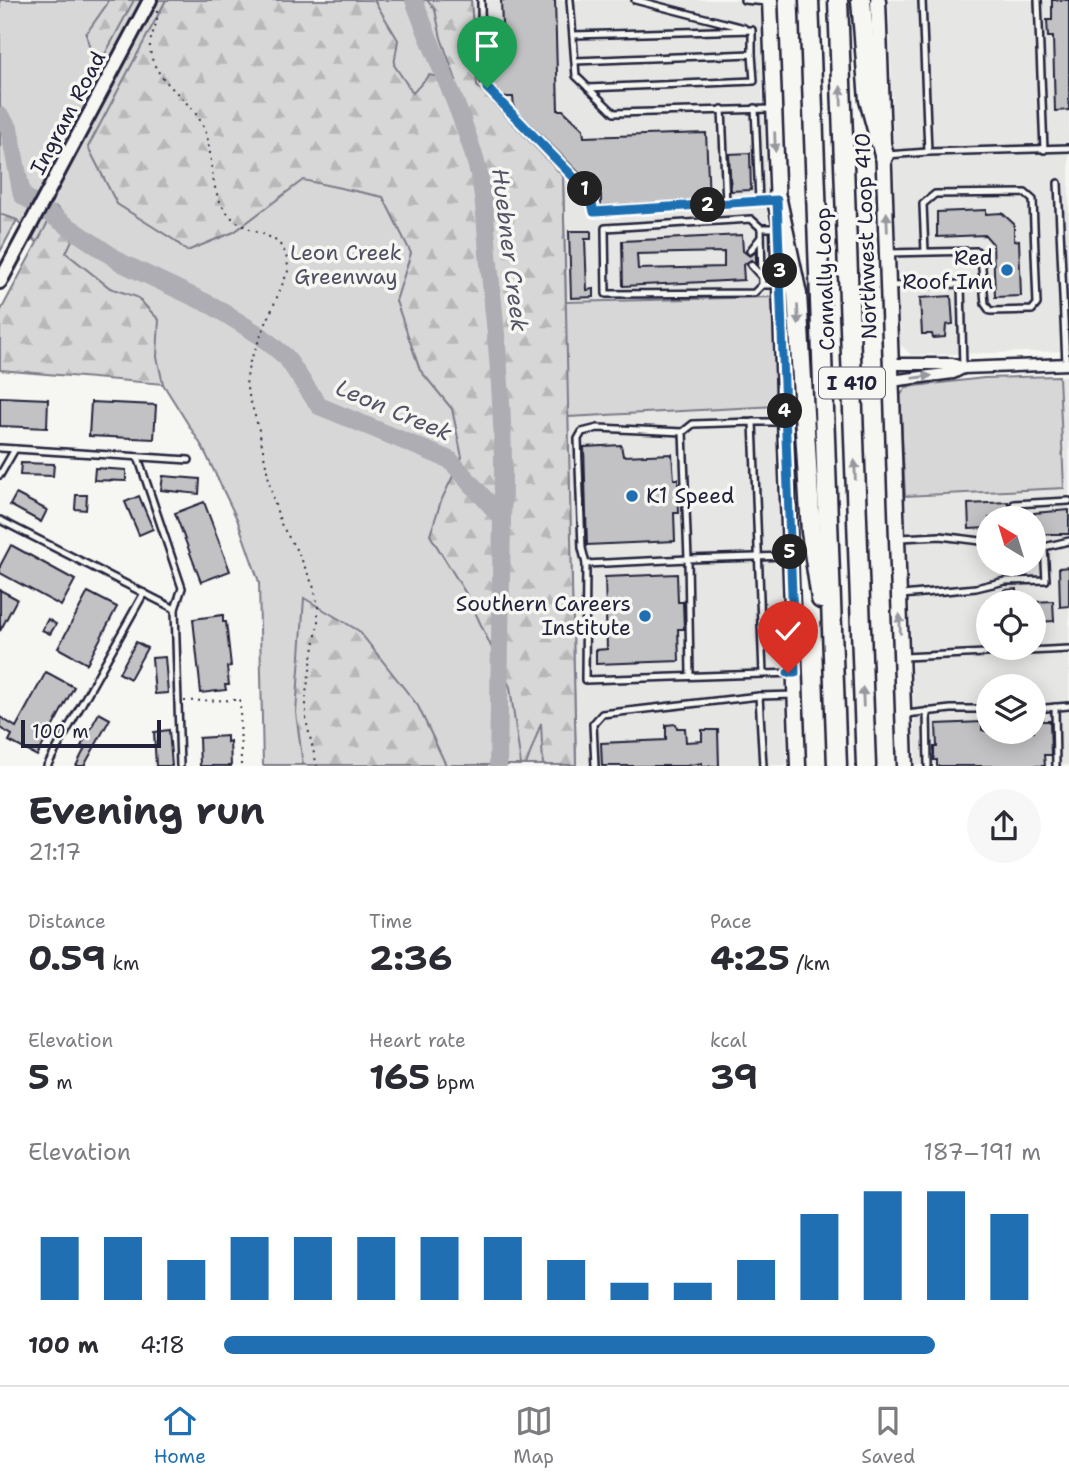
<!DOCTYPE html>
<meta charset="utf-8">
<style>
:root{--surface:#fff;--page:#f7f7f7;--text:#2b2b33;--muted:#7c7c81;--line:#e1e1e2;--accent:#1f6fb2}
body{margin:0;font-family:"Shantell Sans",sans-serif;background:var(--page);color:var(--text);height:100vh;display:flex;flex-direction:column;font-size:26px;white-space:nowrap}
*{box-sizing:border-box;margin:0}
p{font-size:23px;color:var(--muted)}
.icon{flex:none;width:38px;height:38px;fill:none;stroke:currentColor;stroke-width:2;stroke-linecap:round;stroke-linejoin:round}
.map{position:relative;height:766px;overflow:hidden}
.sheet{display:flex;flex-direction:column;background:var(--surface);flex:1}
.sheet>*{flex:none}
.needle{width:46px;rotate:322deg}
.controls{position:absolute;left:976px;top:506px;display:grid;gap:14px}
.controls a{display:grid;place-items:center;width:70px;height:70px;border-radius:50%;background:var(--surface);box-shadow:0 4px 18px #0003;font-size:35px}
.scale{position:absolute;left:21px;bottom:18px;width:140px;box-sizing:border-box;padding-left:7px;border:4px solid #22223b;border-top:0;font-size:19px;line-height:24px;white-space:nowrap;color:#22223b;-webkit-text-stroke:5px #f6f6f2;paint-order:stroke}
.pin{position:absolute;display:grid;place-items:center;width:60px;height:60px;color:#fff;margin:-72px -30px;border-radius:50% 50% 50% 0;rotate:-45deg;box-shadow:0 0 7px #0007}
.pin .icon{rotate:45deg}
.km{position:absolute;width:35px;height:35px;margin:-18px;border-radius:50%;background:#222;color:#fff;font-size:19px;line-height:35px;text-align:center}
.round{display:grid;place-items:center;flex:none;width:74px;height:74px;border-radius:37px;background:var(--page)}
.head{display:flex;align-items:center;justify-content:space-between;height:119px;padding:0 28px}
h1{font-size:38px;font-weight:700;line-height:52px}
.metrics{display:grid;grid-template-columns:repeat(3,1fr);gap:10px;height:119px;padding:7px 28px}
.metrics div{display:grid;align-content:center}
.metrics b{font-size:35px;font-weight:700}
.metrics small{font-size:19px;font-weight:400}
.metrics p{font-size:19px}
.chart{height:196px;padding:14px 28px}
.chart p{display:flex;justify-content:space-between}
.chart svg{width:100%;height:126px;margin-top:7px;stroke:var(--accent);stroke-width:6}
ul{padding:0 28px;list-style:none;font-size:23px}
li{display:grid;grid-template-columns:112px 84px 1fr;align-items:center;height:52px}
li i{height:18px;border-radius:9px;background:var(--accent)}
.dock{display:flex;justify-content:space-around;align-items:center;height:98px;border-top:2px solid var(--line);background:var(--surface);font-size:19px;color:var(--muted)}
.dock a{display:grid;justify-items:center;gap:4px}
.dock .selected{color:var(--accent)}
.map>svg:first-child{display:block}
.built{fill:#e6e6e4;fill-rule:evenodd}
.green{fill:#d7d7d7;stroke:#7c7c89;stroke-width:2}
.forest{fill:url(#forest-firs);stroke:#7c7c89;stroke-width:2}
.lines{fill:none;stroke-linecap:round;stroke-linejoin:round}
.river{stroke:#adadb3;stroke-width:18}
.building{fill:#c2c2c4;stroke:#22223b;stroke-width:2;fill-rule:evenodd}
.service-casing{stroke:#22223b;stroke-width:10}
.minor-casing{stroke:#22223b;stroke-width:15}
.tertiary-casing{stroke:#22223b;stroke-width:18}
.secondary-casing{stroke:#22223b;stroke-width:19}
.motorway-casing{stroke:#22223b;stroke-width:23}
.path{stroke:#22223b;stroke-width:2;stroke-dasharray:2 5;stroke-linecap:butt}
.service{stroke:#f6f6f2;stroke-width:5}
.minor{stroke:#f6f6f2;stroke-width:10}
.tertiary{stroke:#f6f6f2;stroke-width:12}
.secondary{stroke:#f6f6f2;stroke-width:14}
.motorway{stroke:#f6f6f2;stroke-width:18}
.oneway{fill:#9797a0}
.route-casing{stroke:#fff;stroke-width:14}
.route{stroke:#1f6fb2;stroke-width:9}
.poi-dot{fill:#1f6fb2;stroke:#f6f6f2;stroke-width:2.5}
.labels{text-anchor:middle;stroke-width:7;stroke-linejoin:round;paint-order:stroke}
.shield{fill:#f6f6f2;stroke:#626272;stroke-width:2}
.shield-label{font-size:19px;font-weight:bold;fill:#22223b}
.street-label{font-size:21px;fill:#22223b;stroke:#f6f6f2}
.park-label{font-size:21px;fill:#4f4f62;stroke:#f6f6f2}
.poi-label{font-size:21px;fill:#22223b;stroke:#f6f6f2;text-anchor:end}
.water-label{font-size:23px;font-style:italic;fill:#535365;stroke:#f6f6f2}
</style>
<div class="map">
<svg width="1069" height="766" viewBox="0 0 1069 766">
<defs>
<pattern id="forest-firs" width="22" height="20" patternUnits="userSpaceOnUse" patternTransform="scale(1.75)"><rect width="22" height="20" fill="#d7d7d7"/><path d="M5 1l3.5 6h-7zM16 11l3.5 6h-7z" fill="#b8b8b9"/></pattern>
</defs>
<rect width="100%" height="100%" fill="#f6f6f2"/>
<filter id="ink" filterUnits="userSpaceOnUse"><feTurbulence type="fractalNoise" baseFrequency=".0143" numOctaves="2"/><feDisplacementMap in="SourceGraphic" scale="14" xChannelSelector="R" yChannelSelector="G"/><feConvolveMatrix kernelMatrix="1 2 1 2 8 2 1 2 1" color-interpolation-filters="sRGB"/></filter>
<g filter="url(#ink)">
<g class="built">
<path d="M471,0h289l7,212 6,85 14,468h-211l-13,-589 -86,-90z"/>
<path d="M889,0h180v351l-158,4 -11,-11z"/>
<path d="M1059,376h10v389h-153l-11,-269 159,-8zM989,518h45v46h-45zM989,602h45v46h-45zM989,686h45v46h-45z"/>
</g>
<g class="green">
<path d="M0,0h471l6,86 86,90 3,126 207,-5 3,109 -208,11 8,348h-313l-4,-183 -22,-63 -34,-71 -40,-64 -146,-164 -17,-6z"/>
<path d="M1059,376l5,112 -159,8 -5,-100 6,-9 78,-9z"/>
</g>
<g class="forest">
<path d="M108,0h26l-38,71 -10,-37 21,-30z"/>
<path d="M166,0h208l24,40 -4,25 19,28 16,-18 27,5 -15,-42 -6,-28 -8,-10h44l6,86 86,90 13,589h-33l-2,-42 -15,42h-5l-11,-78 -42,-90 -38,-62 11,-34 21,-44 -10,-48 -32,-39 -24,-69 15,-48 -28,-56 -80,-17 -69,52 -47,19 -13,-11 -57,-36 -29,-57z"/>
<path d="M56,207l22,20 -12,26 44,35 27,9 22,23 -2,37 6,27 -163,-14v-58z"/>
<path d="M0,214l17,6 -17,32z"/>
<path d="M304,598l55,33 59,75 28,59h-143l-7,-52z"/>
</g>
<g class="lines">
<g class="river">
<path d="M414,0c21,58 50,114 65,174 7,28 7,61 10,90 9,84 17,169 13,254"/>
<path d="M0,116l9,12 13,67 100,68 91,43 48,30 25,21 33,49 131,54 52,58 -4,248"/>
</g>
</g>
<g class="building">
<path d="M501,0h54l3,110h5l20,19 1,8 122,-4 3,66 -108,7v-11l-87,-87 -1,-11h-10l-12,-12 -4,-10v-49l15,-1z"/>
<path d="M1052,0h17v110l-14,1 -2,-74h-5l-1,-17h5z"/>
<path d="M750,153l1,37 -20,1 -2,-37z"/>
<path d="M986,210v4l16,-1 12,11v17l5,-1 2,56 -26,1 -2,-53 -8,-9 -48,2v-25z"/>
<path d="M569,231h22v8h-6l2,51 7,-1v8l-23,1z"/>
<path d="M742,235l1,16 7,5 6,-4v11l-5,-3 -8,5 1,15 -121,6 -1,-45zM724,252v15l-86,2 -1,-15z"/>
<path d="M951,296l2,28 -7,1 -1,12 -12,1 -1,-4h-10l-2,-36z"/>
<path d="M0,397l48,2 -1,29 -47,-2z"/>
<path d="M91,402l65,3 -2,34 -65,-3z"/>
<path d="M621,445l2,11 49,-2 2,25h4l1,34h-5l1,28 -88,4 -3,-98z"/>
<path d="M21,463l33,1 -1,12 -33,-1z"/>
<path d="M95,468l31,2v11l-32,-1z"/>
<path d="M163,476l37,3 -1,15 -38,-4z"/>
<path d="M16,494l31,16 -6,12 -31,-17z"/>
<path d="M76,495h11l-1,15 -11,-1z"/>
<path d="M139,496l14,33 -14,6 -14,-33z"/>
<path d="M204,502l26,69 -29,11 -26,-69z"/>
<path d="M1008,502v16h-19v10l-20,1 -1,-25z"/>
<path d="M1069,510v24h-35v-21z"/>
<path d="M11,545l64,35 -14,26 -61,-33v-7z"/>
<path d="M1069,567v39l-9,1 -1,-39z"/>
<path d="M677,574l1,28h5l1,27h-6l1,32 -83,3v-14l11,-1 -2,-72z"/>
<path d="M1017,589v13h-13v-12z"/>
<path d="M0,590l17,9 -17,32z"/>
<path d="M88,592l29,15 -30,57 -29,-16z"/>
<path d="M1053,601l1,20 -20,1v-20z"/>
<path d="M223,615v7h3l5,44 -4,1 2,18h-4l1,5 -25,3 -8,-74z"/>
<path d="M48,619l8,5 -6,10 -8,-4z"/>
<path d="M136,642l11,6 -17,31 -11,-6z"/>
<path d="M165,657l3,36 -13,1 -3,-36z"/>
<path d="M46,672l28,15 -37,69 -28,-15 3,-6 -12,-7v-11l16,10z"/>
<path d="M99,713l11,6 -26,47h-8l9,-18 -4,-2z"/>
<path d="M1034,718h9v3h7l1,34h-7l1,11h-108v-6h-3v-13h3l-1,-23 46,-2v8l7,2h45z"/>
<path d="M676,724l1,4h8l1,14 16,-1v-11h16l1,36h-17v-3l-16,3h-84l-1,-23 65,-3v-15z"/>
<path d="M169,730l3,36h-16l-2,-34z"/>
<path d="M227,736v6l3,-1 1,25h-31l-1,-28z"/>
</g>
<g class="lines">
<g class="service-casing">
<g id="service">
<path d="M481,0l1,76 5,12 103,106 5,18 179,-12"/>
<path d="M570,0l6,76 38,37 158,-4"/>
<path d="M635,0l109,28"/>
<path d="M744,0l23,2"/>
<path d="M922,0l6,152"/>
<path d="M1038,0l6,150"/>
<path d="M573,35l179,-5v24"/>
<path d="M575,61l177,-7 2,27 -166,7"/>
<path d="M755,108l4,93"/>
<path d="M722,109l4,95"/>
<path d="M887,155l41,-3 141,-4"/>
<path d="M1058,183l8,181"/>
<path d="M761,228l1,57"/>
<path d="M750,251l11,-14"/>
<path d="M888,253l89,-2 4,5 4,48 5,7 42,-1 5,-6 -4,-104 -8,-7 -90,1 -12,10 2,48"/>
<path d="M751,265l11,12"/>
<path d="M777,285h-15l-8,8 -148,1 -1,-66 146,-9 10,9h17"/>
<path d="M889,286l72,-2 2,84"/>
<path d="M753,422l-60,2 -10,8 5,127 -102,5 -1,116 178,-6 -10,-252h29"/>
<path d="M0,448l189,12"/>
<path d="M138,457l44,131 -7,21 5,157"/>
<path d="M0,475l15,-26"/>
<path d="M1015,518l-1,-14 55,-3"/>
<path d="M0,520l175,89"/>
<path d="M900,538l40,-2 49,6"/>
<path d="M586,564l-4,-16 -4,-109 4,-7 16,-4 85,4"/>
<path d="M902,595l74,-7 29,-7 41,-1 -2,-33 25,-6"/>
<path d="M904,657l165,-8"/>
<path d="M763,674l32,-1"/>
<path d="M690,675l-2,-116 99,-3"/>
<path d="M759,696l4,70"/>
<path d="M1055,707l1,59"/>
<path d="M1034,709l35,-3"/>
<path d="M927,711l1,55"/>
<path d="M906,714l45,-5h38"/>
<path d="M47,766l97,-173"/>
<path d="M595,766l-2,-42 9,-10 157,-18 36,-1"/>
</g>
</g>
<g class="minor-casing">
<g id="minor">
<path d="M890,364h62l11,4 106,-4"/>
<path d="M891,381l62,-8 10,-5"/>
</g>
</g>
<g class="tertiary-casing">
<path id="tertiary" d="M0,282l150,-282"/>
</g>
<g class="secondary-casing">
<g id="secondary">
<path d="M770,0l8,208"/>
<path d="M878,0l27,766"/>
<path d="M778,232l20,534"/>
</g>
</g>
<g class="motorway-casing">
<g id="motorway">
<path d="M809,0l28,766"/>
<path d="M838,0l28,766"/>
<path d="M861,0l8,100 15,55"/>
<path d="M777,200l20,94 14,238 10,67"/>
</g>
</g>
<g class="path">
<path d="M157,11c2,13 -8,25 -7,37 2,33 40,49 53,78 13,26 2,65 28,91 22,22 57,11 57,54l-39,93 -3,21 13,45 13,65 9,29 19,32 14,32 4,18v17l-12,70v27l11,46"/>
<path d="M184,701l56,-1 1,66"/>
</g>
<use href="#service" class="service"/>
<use href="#minor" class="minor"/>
<use href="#tertiary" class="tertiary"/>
<use href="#secondary" class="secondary"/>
<use href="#motorway" class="motorway"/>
</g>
<defs><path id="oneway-solid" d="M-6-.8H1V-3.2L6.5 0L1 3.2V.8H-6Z" transform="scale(1.75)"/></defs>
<g class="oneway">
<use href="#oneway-solid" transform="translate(841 96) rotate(-92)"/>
<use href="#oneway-solid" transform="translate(775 142) rotate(88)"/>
<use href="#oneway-solid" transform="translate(887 222) rotate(-92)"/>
<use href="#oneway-solid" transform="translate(798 315) rotate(87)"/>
<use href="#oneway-solid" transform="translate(922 377) rotate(-8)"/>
<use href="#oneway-solid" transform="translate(855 470) rotate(-92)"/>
<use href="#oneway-solid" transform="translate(900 624) rotate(-92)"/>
<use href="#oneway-solid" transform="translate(863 697) rotate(-92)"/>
</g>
</g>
<g class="lines" filter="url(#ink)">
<g class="route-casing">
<path id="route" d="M487,88l103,106 4,18 183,-12 18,473h-7"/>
</g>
<use href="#route" class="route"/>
</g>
<g class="poi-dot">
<circle cx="1007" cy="270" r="7"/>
<circle cx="632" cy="496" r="7"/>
<circle cx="645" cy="616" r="7"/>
</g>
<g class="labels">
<rect class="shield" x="819" y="367.5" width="66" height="31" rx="5"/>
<g class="shield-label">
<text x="852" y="390">I 410</text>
</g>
<g class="street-label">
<text transform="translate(68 113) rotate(-62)" y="7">Ingram Road</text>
<text transform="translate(866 236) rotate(-92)" y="7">Northwest Loop 410</text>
<text transform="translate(825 279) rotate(-92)" y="7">Connally Loop</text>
</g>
<g class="park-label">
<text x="346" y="260">Leon Creek<tspan x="346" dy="24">Greenway</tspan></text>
</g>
<g class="poi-label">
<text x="993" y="265">Red<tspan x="993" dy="24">Roof Inn</tspan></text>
<text x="646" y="503" text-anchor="start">K1 Speed</text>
<text x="631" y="611">Southern Careers<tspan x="631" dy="24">Institute</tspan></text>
</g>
<g class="water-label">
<text transform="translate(510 250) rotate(83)" y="8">Huebner Creek</text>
<text transform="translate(394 410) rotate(23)" y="8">Leon Creek</text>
</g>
</g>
</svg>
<div class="controls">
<a><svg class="needle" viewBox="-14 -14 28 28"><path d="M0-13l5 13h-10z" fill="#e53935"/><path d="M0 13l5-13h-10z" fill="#7c7c81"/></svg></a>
<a><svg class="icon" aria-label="locate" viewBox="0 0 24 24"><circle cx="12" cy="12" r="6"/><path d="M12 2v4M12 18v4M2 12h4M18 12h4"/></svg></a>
<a><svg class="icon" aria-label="layers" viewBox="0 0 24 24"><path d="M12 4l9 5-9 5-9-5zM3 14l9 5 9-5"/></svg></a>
</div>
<div class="scale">100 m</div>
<div class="pin" style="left:487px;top:88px;background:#1e9e55"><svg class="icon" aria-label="arrive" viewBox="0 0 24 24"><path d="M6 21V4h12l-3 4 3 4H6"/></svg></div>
<div class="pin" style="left:788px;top:673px;background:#d93025"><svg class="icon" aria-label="check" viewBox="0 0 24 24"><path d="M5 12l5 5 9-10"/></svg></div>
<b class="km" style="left:585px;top:189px">1</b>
<b class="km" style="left:708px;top:205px">2</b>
<b class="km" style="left:780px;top:271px">3</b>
<b class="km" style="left:785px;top:411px">4</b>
<b class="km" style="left:790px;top:552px">5</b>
</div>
<section class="sheet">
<div class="head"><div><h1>Evening run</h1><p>21:17</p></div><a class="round"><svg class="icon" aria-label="share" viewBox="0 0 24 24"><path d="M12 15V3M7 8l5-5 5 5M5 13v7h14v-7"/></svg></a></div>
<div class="metrics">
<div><p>Distance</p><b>0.59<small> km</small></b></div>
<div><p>Time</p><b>2:36</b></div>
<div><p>Pace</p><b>4:25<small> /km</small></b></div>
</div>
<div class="metrics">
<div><p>Elevation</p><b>5<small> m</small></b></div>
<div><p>Heart rate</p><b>165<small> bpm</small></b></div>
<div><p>kcal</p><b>39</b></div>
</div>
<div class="chart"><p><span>Elevation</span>187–191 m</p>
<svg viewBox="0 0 160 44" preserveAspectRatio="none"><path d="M5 44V22M15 44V22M25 44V30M35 44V22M45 44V22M55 44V22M65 44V22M75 44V22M85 44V30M95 44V38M105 44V38M115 44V30M125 44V14M135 44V6M145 44V6M155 44V14"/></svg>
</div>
<ul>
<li><b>100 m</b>4:18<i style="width:87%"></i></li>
</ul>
</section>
<nav class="dock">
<a class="selected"><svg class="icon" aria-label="home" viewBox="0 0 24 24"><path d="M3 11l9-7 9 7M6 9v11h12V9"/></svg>Home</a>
<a><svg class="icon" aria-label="map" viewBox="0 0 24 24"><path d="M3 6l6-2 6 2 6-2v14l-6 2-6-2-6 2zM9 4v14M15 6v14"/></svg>Map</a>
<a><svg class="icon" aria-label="saved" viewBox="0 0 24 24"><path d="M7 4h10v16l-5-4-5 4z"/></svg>Saved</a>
</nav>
